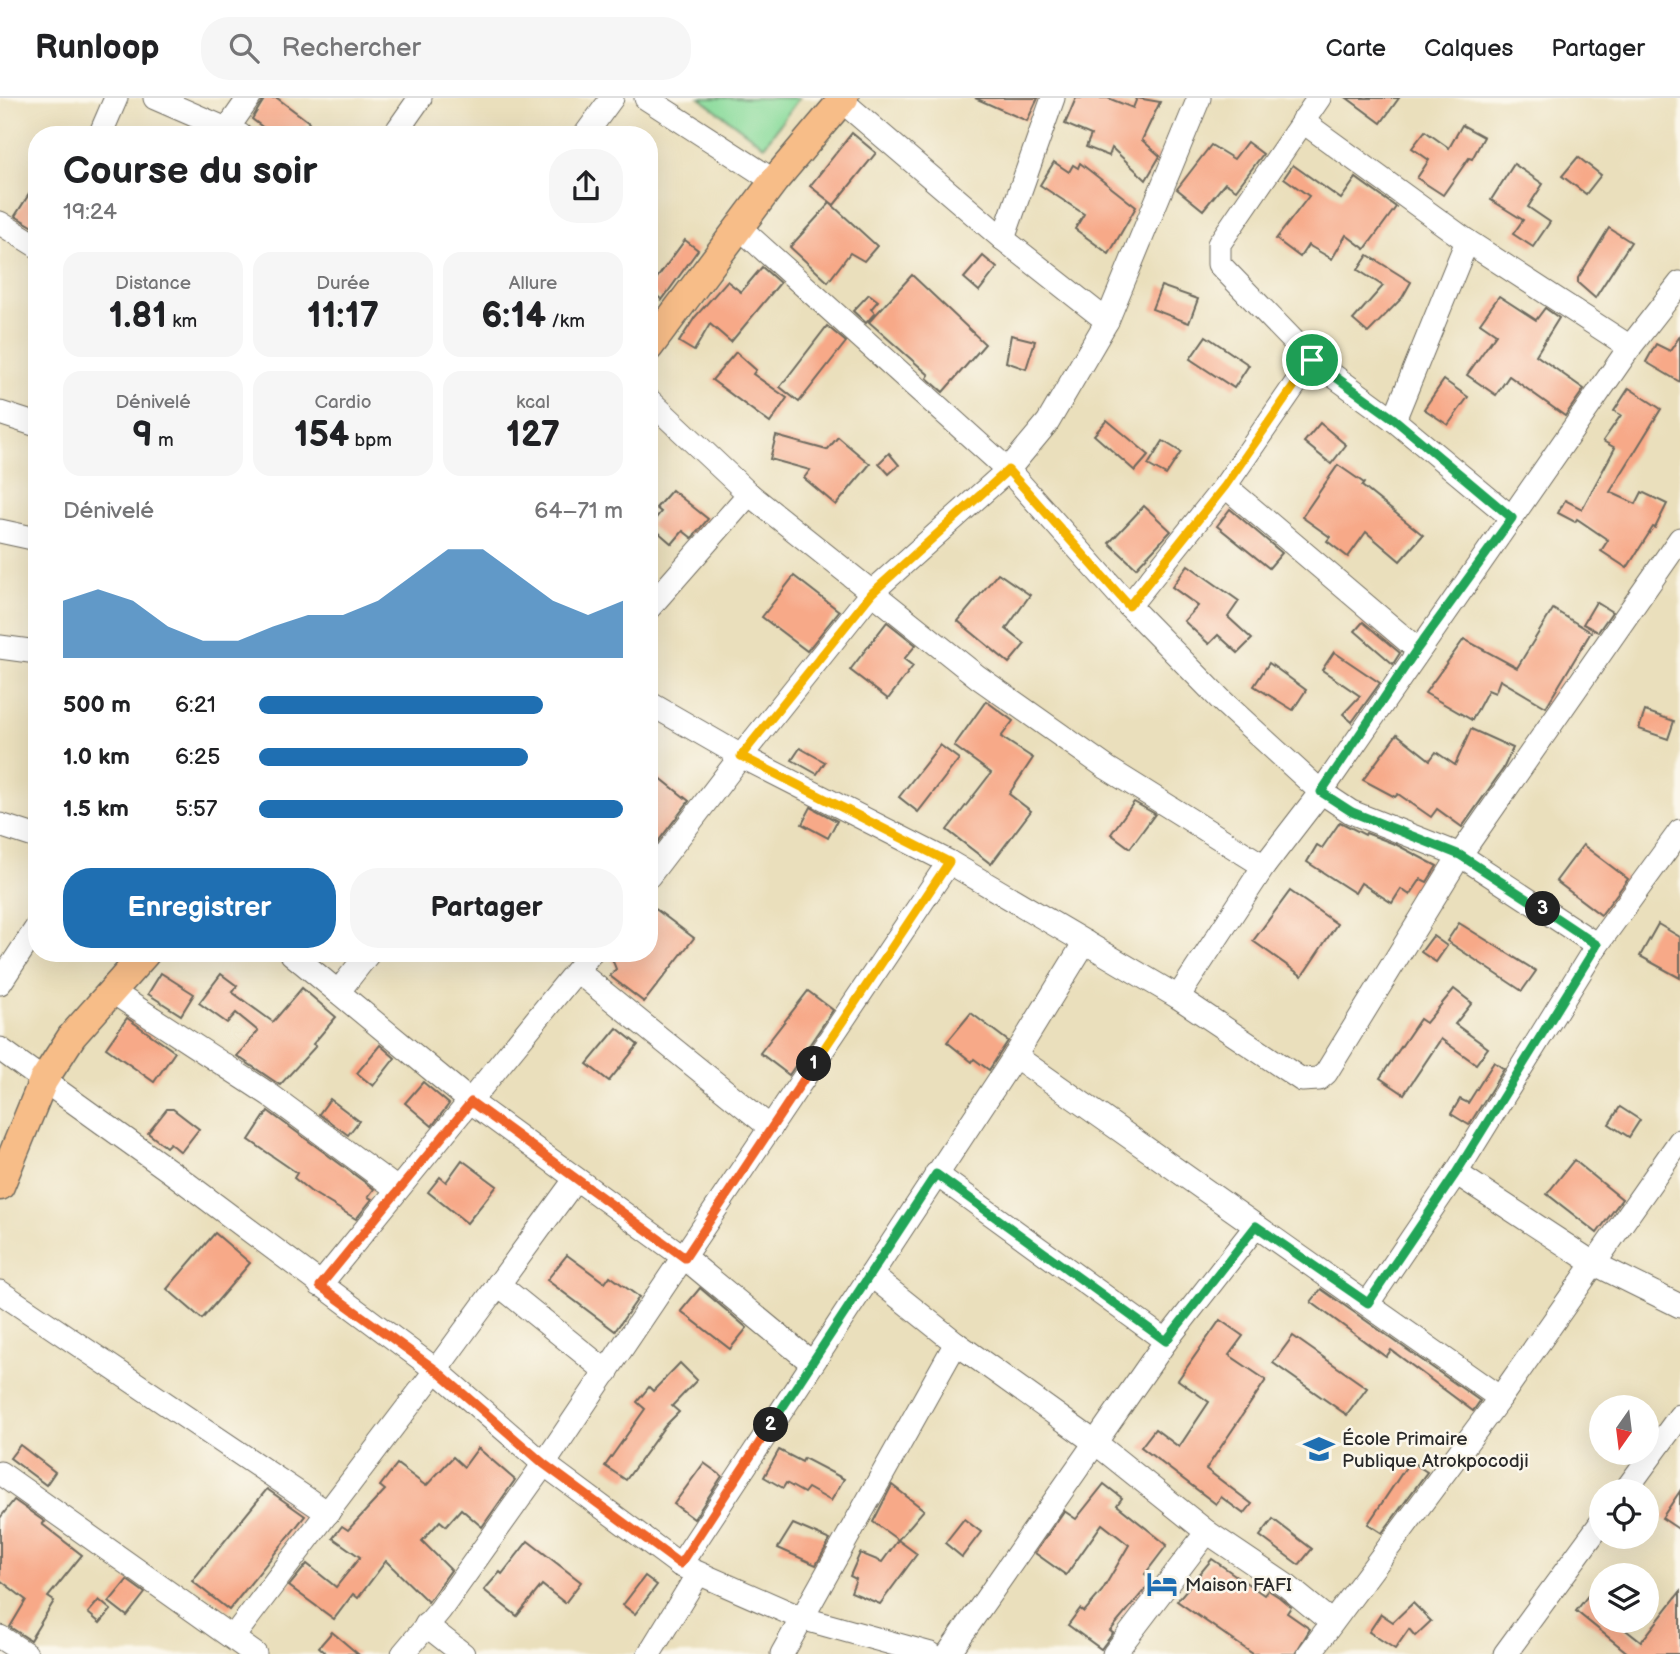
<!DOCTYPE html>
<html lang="fr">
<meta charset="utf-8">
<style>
:root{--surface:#fff;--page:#f6f6f6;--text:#202124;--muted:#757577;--line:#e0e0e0;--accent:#1f6fb2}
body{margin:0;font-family:"Balsamiq Sans",sans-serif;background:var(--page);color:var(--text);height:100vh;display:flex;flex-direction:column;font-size:26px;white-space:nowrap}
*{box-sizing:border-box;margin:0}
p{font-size:23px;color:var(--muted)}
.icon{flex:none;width:38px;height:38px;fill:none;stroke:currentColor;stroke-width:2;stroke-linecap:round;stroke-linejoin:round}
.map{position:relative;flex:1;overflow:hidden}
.drawer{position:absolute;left:28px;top:28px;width:630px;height:836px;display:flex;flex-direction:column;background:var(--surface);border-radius:28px;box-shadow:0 7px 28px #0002}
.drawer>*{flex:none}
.needle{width:46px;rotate:194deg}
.controls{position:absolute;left:1589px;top:1297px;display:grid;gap:14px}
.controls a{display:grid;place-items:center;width:70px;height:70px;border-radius:50%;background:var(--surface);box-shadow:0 7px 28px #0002;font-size:35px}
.pin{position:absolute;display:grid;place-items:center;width:60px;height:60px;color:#fff;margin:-30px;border:4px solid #fff;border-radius:50%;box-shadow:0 2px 7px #0007}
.km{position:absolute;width:35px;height:35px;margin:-18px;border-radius:50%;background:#222;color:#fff;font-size:19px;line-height:35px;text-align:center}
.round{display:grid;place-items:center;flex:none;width:74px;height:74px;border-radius:28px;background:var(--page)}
.headline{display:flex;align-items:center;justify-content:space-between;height:119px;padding:0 35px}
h1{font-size:38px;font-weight:600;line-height:52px}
.figures{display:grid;grid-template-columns:repeat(3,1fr);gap:10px;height:119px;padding:7px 35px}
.figures div{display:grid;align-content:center;border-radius:18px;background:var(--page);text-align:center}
.figures b{font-size:35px;font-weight:600}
.figures small{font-size:19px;font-weight:400}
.figures p{font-size:19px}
.chart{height:196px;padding:14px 35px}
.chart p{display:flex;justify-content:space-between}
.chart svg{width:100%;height:126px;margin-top:7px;fill:var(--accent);opacity:.7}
.primary-button{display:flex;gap:14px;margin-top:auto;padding:14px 35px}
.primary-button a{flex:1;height:80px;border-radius:28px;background:var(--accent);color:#fff;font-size:28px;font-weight:600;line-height:80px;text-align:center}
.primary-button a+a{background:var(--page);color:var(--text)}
ul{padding:0 35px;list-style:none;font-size:23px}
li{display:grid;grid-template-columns:112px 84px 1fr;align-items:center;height:52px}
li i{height:18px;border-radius:9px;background:var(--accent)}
header{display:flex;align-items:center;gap:42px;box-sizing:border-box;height:98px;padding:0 35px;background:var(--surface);border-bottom:2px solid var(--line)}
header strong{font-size:33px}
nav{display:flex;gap:38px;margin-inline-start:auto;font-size:24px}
.search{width:490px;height:63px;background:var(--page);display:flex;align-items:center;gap:18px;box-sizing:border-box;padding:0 24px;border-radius:28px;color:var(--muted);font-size:26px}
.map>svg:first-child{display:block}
.green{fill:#8adb9b;stroke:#5a8363;stroke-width:2}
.building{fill:#f7a988}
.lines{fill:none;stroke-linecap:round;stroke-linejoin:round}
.minor-casing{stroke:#6e6a5e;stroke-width:25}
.major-casing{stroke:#6e6a5e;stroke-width:31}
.minor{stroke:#fff;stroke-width:23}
.major{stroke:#f7bd88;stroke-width:28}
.split-1-casing{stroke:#fff;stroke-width:14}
.split-2-casing{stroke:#fff;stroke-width:14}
.split-3-casing{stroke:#fff;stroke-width:14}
.split-4-casing{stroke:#fff;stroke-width:14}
.split-1{stroke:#f5b400;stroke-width:9}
.split-2{stroke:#f0652b;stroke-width:9}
.split-3{stroke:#22a559;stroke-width:9}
.split-4{stroke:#22a559;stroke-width:9}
.labels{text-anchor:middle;stroke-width:5;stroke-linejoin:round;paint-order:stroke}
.poi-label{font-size:19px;fill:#2b2b2b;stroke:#fbf7ec;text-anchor:start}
</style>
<header>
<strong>Runloop</strong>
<div class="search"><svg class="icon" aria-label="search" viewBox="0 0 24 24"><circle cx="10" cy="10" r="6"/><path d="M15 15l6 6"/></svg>Rechercher</div>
<nav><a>Carte</a><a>Calques</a><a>Partager</a></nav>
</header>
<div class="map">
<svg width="1680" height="1556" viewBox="0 0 1680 1556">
<rect width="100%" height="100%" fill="#fbf7ec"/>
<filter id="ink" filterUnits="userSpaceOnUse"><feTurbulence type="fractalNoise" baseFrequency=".0143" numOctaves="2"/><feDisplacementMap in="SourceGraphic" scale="14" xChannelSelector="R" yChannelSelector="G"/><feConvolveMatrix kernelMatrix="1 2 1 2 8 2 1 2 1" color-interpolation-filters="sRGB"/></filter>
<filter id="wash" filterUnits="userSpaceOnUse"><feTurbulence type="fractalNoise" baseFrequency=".00686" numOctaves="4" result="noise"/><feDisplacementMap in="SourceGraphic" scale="28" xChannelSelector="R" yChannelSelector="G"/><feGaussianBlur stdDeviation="1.57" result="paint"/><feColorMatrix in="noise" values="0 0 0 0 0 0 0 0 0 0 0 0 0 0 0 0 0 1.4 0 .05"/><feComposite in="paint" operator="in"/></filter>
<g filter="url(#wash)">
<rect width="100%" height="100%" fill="#eadfbc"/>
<path class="green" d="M700,0h99l-35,48z"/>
<g id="blocks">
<g class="building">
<path d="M265,0h12l32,24 -9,13h-27l-21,-16z"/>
<path d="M975,0h63l-11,23z"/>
<path d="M1076,0h32l25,10 4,-10 23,4 -18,38 18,16 -14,24 -34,-32 -3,8 -23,-9 5,-12 -26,-11z"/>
<path d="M1347,0h52l-18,25z"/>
<path d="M1462,27l22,12 -12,22 -3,-1 -26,37 -26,-17 12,-18 -17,-12 13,-17 24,17z"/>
<path d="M852,35l24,20 -42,52 -24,-19z"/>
<path d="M1247,44l16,12 -27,36 -11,-7 -22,27 -26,-21 34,-44 23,14z"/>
<path d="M1578,59l23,18 -15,19 -24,-18z"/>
<path d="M1054,64l15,10 4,-7 5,3 2,-5 56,44 -27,47 -34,-25 9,-15 -44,-29z"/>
<path d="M1514,66l29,20 -15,23 22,15 -17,25 -20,-13 10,-14 -32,-20z"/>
<path d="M1293,67l48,34 15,-21 40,29 -31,42 -19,-14 -14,24 -24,-14 -8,12 -24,-18 33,-43 -25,-18z"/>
<path d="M37,84v47l-22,-13z"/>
<path d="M830,105l47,43 -13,15 -14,-8 -22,29 -38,-35z"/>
<path d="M1609,130l22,14 -36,56 -17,-15v-5z"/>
<path d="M685,142l13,10 -36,50 -13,-11z"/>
<path d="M1368,157l43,27 -9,16 -34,35 -15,-13 30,-34 -25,-16z"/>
<path d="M983,158l14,12 -18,23 -15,-13z"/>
<path d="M762,169l18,16 -49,59 -21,-18 -16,27 -15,-9 16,-25 32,-36 14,11z"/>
<path d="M912,177l73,69 -42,48 -16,-14 2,-3 -60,-53z"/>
<path d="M1161,188l37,13 -9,24 -37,-14z"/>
<path d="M869,196l9,7 -7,8 4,4 -9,10 -13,-12z"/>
<path d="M1499,198l37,24 9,-12 14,10 -23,37 48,34 -19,27 -56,-40 -13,19 -29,-20 29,-41 -16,-11z"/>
<path d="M827,228l19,16 -47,60 -19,-15z"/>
<path d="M1011,237l24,6 -9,28 -20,-7z"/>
<path d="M1206,238l43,29 -15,23 -44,-29z"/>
<path d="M1680,238v46l-34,-20 10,-18 14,7z"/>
<path d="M736,254l20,18 -3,4 34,24 -17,25 -58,-43z"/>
<path d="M1444,282l24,17 -20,28 -24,-16z"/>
<path d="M1629,290l32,21 -51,83 26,12 6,-12 25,12 -12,24 -2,-1 -26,41 -26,-17 7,-11 -31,-21 -2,3 -17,-9 7,-13 17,9 33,-61 -12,-7 18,-26 -7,-4z"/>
<path d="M1107,322l42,35 -14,16 -41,-36z"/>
<path d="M1320,325l26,22 -15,19 -27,-22z"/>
<path d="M776,338l51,14 11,-13 32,27 -34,41 -32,-27 6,-8 -40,-11z"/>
<path d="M1163,343l18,11 -15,23 -18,-10z"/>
<path d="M889,355l10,12 -10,9 -10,-11z"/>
<path d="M1338,367l26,18 -2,3 61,49 -23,26 -34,-29 -18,25 -21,-16 3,-4 -28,-20z"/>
<path d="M672,392l36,29 -16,19 -9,-7 -11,13 -22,-19 11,-13 -5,-4z"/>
<path d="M1144,408l27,25 -35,37 -27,-25z"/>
<path d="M1230,411l52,44 -13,15 -52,-42z"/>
<path d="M1188,467l51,36 -11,16 24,22 -14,14 -20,-18 -9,9 -25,-23 14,-15 -26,-19z"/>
<path d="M998,475l32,22 -24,34 19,15 -16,19 -51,-42z"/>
<path d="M794,478l45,35 -32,40 -45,-34z"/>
<path d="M1596,504l16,10 -14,20 -15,-8z"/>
<path d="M1553,511l38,23 -45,75 -46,-27 -5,13 -7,-3 -16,30 -47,-27 39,-54 53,29z"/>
<path d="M887,524l29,23 -12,14 9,7 -25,33 -38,-29z"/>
<path d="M1363,524l37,31 -7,11 -38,-33z"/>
<path d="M1334,554l46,31 -28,39 -9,-8 17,-18 -38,-26z"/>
<path d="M1269,565l37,27 -13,20 -39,-24z"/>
<path d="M986,603l27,20 -12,16 32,21 -24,36 22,17 -40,53 -44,-34 44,-57 -37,-27z"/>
<path d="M1645,613l29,10 -6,18 -29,-10z"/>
<path d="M1471,631l42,19 -10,21 -41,58 -25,-18 -6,8 -33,-23 -3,3 -32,-17 34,-46 33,26 6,-8 19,13z"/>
<path d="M940,647l19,14 -41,53 -19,-15z"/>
<path d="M800,650l25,14 -8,12 -25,-14z"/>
<path d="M659,679l30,24 -39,51 -1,-63z"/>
<path d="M1134,704l21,12 -25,34 -19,-14z"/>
<path d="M811,709l26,14 -9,17 -26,-14z"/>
<path d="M1340,724l25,13 1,-2 31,12 40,21 -10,16 -6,-3 -11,16 -9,-6 -9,14 -31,-20 -6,10 -48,-31 10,-17 5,3z"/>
<path d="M1583,747l45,34 -27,36 -45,-34z"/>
<path d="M1290,793l47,33 -35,52 -49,-35z"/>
<path d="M649,806l45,34 -50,64 -34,-26 6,-7 -6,-15h39z"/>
<path d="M1459,825l77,48 -14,20 -75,-50z"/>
<path d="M1658,826l22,13v41l-40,-22z"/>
<path d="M1433,838l14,10 -11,16 -15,-10z"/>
<path d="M161,875l33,21 -13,21 -33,-21z"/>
<path d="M221,876l16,12 -5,6 41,30 29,-34 34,29 -23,27 3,2 -36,39 -43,-29 21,-25 -22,-18 -9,10 -28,-20z"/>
<path d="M1454,891l18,14 -17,21 33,24 -12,16 -35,-25 -37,55 -24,-16 40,-59 6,4z"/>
<path d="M808,893l25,19 -44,65 -29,-22z"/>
<path d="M971,915l37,28 -19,29 -15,-11 -2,3 -25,-20z"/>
<path d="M127,920l48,34 -21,30 -48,-34z"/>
<path d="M617,930l21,17 -29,36 -22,-17z"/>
<path d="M380,947l15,13 -22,28 -16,-13z"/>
<path d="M1494,964l10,7 -35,56 -18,-11 9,-15 8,4z"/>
<path d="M423,984l26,22 -17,22 -27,-23z"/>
<path d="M330,1001l29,22 -11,14 -29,-21z"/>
<path d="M1620,1009l20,13 -11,17 -20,-13z"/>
<path d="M167,1011h6l26,20 -18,23 -11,-9 -4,4 -18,-14z"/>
<path d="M268,1013l106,78 -6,8 4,2 -16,20 -46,-28 -16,-13 3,-5 -48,-33z"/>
<path d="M462,1062l35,26 -30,37 -39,-31 12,-15 6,5z"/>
<path d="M1574,1062l48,39 -25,34 -50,-39z"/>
<path d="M215,1135l35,30 -48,56 -35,-30z"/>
<path d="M567,1157l38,28 5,-7 29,21 -24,34 -68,-51z"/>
<path d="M700,1190l47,40 -17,21 -49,-38z"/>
<path d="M1321,1191l159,112 -7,10 -82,-61 -5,7 -75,-55z"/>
<path d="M1220,1222l23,16 -14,19 37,25 -60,89 46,35 -8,10 -23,-17 -5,7 -75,-57 14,-18 24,18 30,-45 -31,-22z"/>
<path d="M1293,1238l74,52 -20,27 -74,-52z"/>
<path d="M680,1265l17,17 -25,26 7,6 -14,14 -39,54 -21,-14 40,-57 -8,-7 12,-15 4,4z"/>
<path d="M20,1347l35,27 -9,13 -36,-27z"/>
<path d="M478,1350l37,32 -33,47 -21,-18 -15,17 -6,-5 -18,20 29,29 -23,32 -42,-41 -28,37 -5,-4 -19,25 -45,-33 18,-22 29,23 24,-30 -27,-19 9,-12 6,4 37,-40 -5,-4 17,-22 29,22 27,-29 11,10z"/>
<path d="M779,1352l23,12 2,-4 40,21 -13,22 -23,-13 -4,5 -18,-10 -3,5 -19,-11z"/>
<path d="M1410,1363l17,11 -45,61 -14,-9z"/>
<path d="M704,1365l18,13 -28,43 -20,-15z"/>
<path d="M1104,1386l18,14 -5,7 50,40 -22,29 8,6 -43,51 3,2 -12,16 -33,-24 12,-16 4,3 18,-21 27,-46 -27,-21 -36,51 -31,-22 29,-42 12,8z"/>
<path d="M892,1387l32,25 -26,30 -25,-18z"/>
<path d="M267,1391l38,27 -76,94 -37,-29z"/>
<path d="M1680,1393v39l-18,-12z"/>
<path d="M14,1402l31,22 -3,2 40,31 -34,42 6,4 -24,39 -20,-13 16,-27 -26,-20v-62z"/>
<path d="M964,1421l17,13 -19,25 -17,-14z"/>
<path d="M1273,1421l39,30 -13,16 -39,-29z"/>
<path d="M793,1426l37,16 -14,25 -38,-17z"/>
<path d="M898,1442l19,14 -37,50 -29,-12 5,-13 -6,-3 10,-23 22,9z"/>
<path d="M528,1443l53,41 -16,21 -23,-18 -25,31 -33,-26 16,-18 2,2z"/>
<path d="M1212,1461l52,36 4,-5 11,7 12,10 -4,6 23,16 -15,25h-42l-76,-53z"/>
<path d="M645,1478l12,9 -22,29 -12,-9z"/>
<path d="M1601,1481v41h12l28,22 39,-50v62h-51l-53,-43z"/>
<path d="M127,1482l18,13 -18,23 -18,-14z"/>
<path d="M99,1502l12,10 -11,13 -12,-10z"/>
<path d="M1413,1505l18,18 -16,15 -6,-7 -14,20 -26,-17 12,-18 12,8z"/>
<path d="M332,1534l26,22h-31l-8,-7z"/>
</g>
</g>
</g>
<g filter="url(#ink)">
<use href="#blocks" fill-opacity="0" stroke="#6e6a5e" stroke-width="2"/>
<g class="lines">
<g class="minor-casing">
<g id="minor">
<path d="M155,0l85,37"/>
<path d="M646,0l128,83"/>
<path d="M1319,0l-100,146v20l93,96 82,60 118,98"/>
<path d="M842,3l161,138 104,82"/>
<path d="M1302,23l165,120 163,106"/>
<path d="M100,37l16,-37"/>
<path d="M223,37l26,-37"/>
<path d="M394,37l26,-37"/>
<path d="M585,37l27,-37"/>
<path d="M0,125l37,23"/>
<path d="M739,129l269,243 121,136 95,97 97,89 30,20 109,43 137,90"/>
<path d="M1003,141l50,-141"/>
<path d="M649,302l100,94 229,183 129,91 157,98"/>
<path d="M0,315l37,12"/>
<path d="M1394,322l73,-179"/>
<path d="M1225,388l192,163"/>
<path d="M0,433l37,8"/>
<path d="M1129,508l96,-120 87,-126"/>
<path d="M649,510l100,-114"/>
<path d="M0,549l37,5"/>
<path d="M649,605l92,53 208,106 229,135 124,83 17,-1 7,-6 134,-218 220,-316"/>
<path d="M0,727l37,12"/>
<path d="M649,778l92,-120 131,-164 136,-122 40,-48 59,-101 92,-223"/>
<path d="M292,856l179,148 214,156 127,105"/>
<path d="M577,873l194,157"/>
<path d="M0,885l37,-56"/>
<path d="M111,893l159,104 127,94"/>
<path d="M338,894l30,-38"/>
<path d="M1178,899l86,-131 57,-74 309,-445 50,-64"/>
<path d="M0,951l174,125 262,196 108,94 136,101 121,53 130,36"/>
<path d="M1015,958l485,342"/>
<path d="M1456,1075l137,90 87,43"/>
<path d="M936,1076l230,167"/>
<path d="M871,1177l85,68 141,101 110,88 80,54 44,36"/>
<path d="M498,1186l109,88"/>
<path d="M320,1187l270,-331"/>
<path d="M0,1194l328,221"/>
<path d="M1368,1205l88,-130 141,-228 83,-114"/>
<path d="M0,1375l255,181"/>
<path d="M1625,1393l55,-75"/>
<path d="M680,1467l335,-509 70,-114"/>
<path d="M426,1527l37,29"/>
<path d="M0,1539l26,17"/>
<path d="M233,1539l203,-267 139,-190"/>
<path d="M403,1556l37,-44 104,-146 405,-602"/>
<path d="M649,1556l49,-80"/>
<path d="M782,1556l174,-311"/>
<path d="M948,1556l218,-313 90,-115"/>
<path d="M1114,1556l93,-122"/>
<path d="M1309,1556l191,-256 180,-257"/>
<path d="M1505,1556l96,-131"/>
</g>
</g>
<g class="major-casing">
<g id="major">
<path d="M649,249l125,-166 70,-83"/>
<path d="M0,1088l43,-105 29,-45 73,-82"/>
</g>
</g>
<use href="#minor" class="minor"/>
<use href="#major" class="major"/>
</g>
</g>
<g class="lines" filter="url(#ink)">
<g class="split-1-casing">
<path id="split-1" d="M814,966l135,-202 -208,-106 131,-163 136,-123 121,136 96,-120 87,-126"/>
</g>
<g class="split-2-casing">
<path id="split-2" d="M771,1327l-91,139 -136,-100 -108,-94 -116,-84 151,-184 214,156 129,-194"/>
</g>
<g class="split-3-casing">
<path id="split-3" d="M771,1327l165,-251 230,167 90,-115 112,77 88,-130 141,-228 -54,-36"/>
</g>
<g class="split-4-casing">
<path id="split-4" d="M1312,262l82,59 118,99 -95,131 -96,143 31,20 108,43 83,54"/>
</g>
<use href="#split-1" class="split-1"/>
<use href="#split-2" class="split-2"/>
<use href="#split-3" class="split-3"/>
<use href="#split-4" class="split-4"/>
</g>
<defs>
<g id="school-bare" transform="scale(2.415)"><path d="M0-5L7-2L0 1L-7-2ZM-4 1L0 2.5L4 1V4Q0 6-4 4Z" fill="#1f6fb2" stroke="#fbf7ec" stroke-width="2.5" paint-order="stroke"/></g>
<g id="hotel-bare" transform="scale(2.415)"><path d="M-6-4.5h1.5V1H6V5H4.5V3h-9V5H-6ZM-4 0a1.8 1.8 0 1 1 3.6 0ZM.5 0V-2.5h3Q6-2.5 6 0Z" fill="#1f6fb2" stroke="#fbf7ec" stroke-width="2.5" paint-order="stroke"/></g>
</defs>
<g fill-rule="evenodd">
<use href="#school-bare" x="1319" y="1351"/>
<use href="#hotel-bare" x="1162" y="1486"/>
</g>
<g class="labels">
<g class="poi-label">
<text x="1342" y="1347">École Primaire<tspan x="1342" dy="22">Publique Atrokpocodji</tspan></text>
<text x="1185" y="1493">Maison FAFI</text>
</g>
</g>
</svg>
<div class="controls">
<a><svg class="needle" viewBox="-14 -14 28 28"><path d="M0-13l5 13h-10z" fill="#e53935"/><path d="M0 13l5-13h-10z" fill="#757577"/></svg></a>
<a><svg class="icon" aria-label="locate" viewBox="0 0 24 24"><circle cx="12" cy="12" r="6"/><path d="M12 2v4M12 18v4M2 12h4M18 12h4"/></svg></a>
<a><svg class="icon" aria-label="layers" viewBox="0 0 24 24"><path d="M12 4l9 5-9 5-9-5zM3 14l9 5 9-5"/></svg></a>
</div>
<div class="pin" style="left:1312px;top:262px;background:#1e9e55"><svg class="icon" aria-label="arrive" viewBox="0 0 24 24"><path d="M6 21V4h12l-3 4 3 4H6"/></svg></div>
<b class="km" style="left:814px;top:966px">1</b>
<b class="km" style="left:771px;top:1327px">2</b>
<b class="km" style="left:1543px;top:811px">3</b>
<section class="drawer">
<div class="headline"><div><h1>Course du soir</h1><p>19:24</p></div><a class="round"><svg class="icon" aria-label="share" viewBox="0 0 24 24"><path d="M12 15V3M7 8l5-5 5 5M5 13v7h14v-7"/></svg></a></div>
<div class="figures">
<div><p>Distance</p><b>1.81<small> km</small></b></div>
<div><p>Durée</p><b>11:17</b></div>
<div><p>Allure</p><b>6:14<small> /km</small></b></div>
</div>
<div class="figures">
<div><p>Dénivelé</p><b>9<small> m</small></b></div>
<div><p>Cardio</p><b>154<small> bpm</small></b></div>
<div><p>kcal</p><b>127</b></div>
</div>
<div class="chart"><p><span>Dénivelé</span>64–71 m</p>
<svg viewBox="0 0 160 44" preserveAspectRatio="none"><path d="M0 44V24L10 20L20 24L30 33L40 38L50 38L60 33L70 29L80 29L90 24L100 15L110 6L120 6L130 15L140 24L150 29L160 24V44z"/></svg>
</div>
<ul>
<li><b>500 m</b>6:21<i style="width:78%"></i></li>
<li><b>1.0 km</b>6:25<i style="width:74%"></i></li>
<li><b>1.5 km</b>5:57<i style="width:100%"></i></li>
</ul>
<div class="primary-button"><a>Enregistrer</a><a>Partager</a></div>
</section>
</div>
